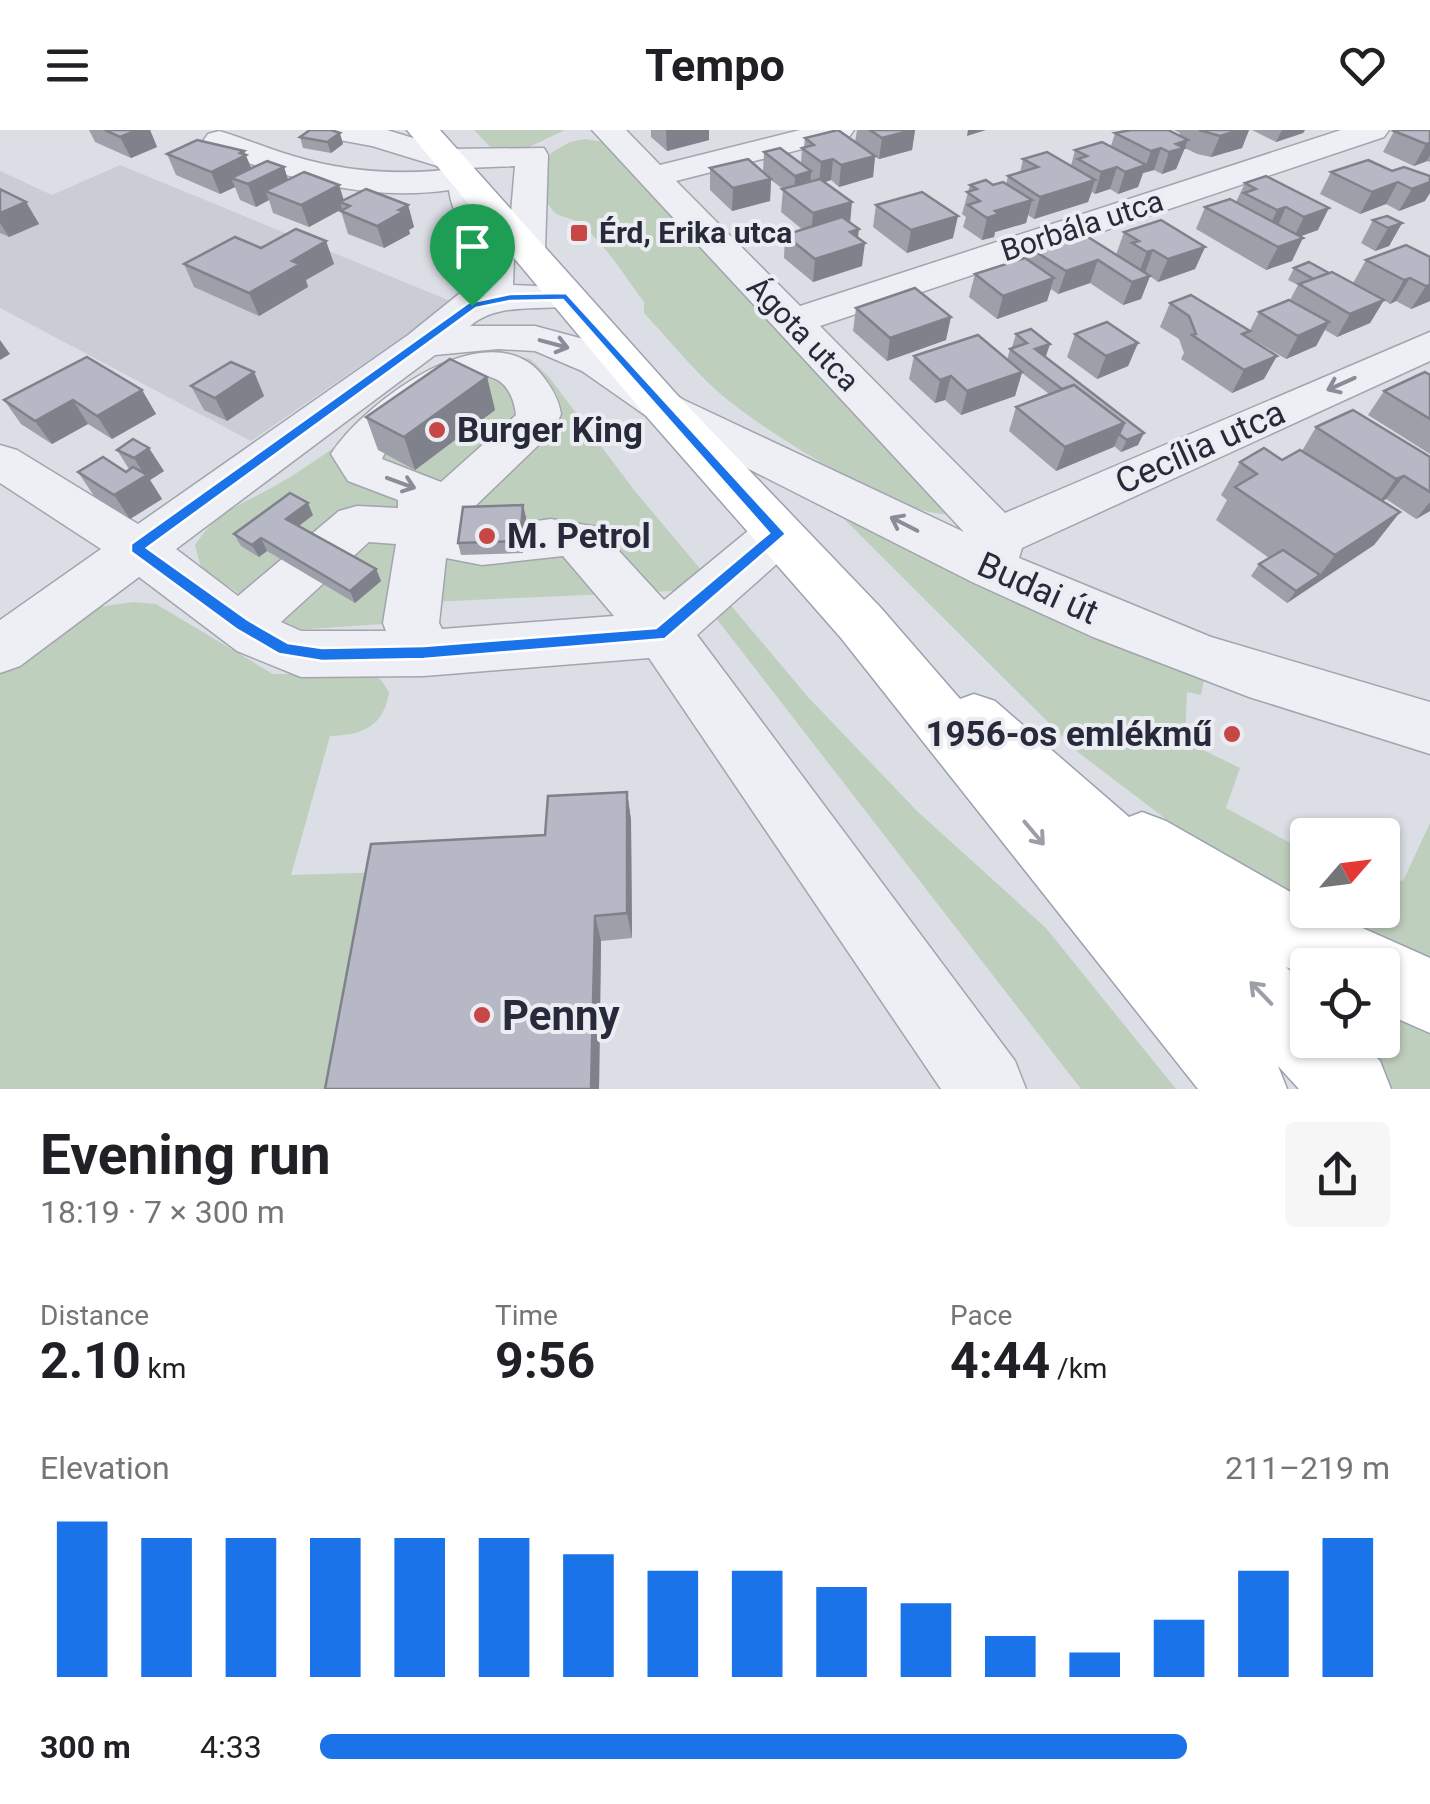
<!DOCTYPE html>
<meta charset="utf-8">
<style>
:root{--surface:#fff;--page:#f6f6f6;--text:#202124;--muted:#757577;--accent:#1a73e8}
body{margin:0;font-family:Roboto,sans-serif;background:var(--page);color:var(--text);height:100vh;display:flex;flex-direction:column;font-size:38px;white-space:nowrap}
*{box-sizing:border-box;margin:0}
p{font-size:32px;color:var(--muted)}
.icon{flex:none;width:55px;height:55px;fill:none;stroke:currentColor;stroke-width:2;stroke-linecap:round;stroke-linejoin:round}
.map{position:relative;height:959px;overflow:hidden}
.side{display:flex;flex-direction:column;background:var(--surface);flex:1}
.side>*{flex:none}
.needle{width:65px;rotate:62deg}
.tools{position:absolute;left:1290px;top:688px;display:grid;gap:20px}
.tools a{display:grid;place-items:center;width:110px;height:110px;border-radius:10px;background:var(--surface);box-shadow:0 2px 8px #0004;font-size:50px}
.pin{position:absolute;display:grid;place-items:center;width:85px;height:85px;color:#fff;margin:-102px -42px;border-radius:50% 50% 50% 0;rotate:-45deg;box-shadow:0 0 10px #0007}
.pin .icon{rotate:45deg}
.round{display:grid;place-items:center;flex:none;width:105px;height:105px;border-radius:10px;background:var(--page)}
.overview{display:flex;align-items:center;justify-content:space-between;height:170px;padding:0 40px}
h1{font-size:55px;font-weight:700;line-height:75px}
.figures{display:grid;grid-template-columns:repeat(3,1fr);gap:15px;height:170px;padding:10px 40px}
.figures div{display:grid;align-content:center}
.figures b{font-size:50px;font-weight:700}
.figures small{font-size:28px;font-weight:400}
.figures p{font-size:28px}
.chart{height:280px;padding:20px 40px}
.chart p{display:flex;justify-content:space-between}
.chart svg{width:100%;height:180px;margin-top:10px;stroke:var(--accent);stroke-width:6}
ul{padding:0 40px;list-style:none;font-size:32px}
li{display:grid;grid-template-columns:160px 120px 1fr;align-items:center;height:75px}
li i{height:25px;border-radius:12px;background:var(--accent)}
header{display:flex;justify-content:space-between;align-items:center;height:130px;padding:0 40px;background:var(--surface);font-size:45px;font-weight:700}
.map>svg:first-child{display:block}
.built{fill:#cacdd6}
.green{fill:#bfcfbd}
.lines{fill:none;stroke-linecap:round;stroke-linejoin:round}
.minor-casing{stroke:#a2a4ae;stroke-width:3}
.major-casing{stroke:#9ca1b0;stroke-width:3}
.minor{fill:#eeeff4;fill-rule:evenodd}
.major{fill:#fff;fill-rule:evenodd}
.wall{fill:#9d9fa9}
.shaded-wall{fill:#7f828a}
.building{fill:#b6b9c5;stroke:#7f828a;stroke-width:2.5}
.oneway{stroke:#8a8c97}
.oneway2{stroke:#9d9fa6}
.route{fill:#1a73e8;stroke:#fff;stroke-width:2.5;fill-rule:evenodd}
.poi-dot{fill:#c64745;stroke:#ebedf3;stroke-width:4}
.labels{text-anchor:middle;stroke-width:8;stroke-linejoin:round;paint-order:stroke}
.far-street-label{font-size:30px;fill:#262a3a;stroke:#ebedf3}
.far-poi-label{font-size:30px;font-weight:bold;fill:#262a3a;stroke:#ebedf3;text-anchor:start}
.poi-label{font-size:35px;font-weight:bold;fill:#262a3a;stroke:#ebedf3;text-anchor:start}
.street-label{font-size:35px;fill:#262a3a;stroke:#ebedf3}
.near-poi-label{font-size:42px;font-weight:bold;fill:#262a3a;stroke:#ebedf3;text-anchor:start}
</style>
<header><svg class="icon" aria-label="menu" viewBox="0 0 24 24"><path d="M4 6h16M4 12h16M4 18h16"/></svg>Tempo<svg class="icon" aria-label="heart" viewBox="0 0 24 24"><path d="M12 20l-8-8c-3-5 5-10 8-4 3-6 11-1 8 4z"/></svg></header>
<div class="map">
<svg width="1430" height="959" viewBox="0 0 1430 959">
<rect width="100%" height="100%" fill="#dcdee5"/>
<path class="built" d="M120,35l333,137 -202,139 -251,-133v-137l52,24z"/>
<g class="green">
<path d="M474,0h91l-40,19h-33z"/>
<path d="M585,9l25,4 341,371c-50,5 -195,-88 -234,-123 -26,-24 -49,-52 -73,-78v-11c-19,-25 -40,-61 -67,-80 -10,-6 -20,-4 -27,-15 -11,-15 -5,-38 1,-54l19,-11z"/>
<path d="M499,223l31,6 19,18 85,113 174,207 109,114 129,117 130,161h-95l-376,-485 -32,12 -1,-25 -264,12 -25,21 -89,6 -93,-62 -6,-23c25,-38 48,-40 85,-62 57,-33 109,-80 162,-119l17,-6z"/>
<path d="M840,385l128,62 237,98 -4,20 -14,-3 -2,49 55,27 -14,40 81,44 1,58h74l1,-33 20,4 27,-58v139l-91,-34 -143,-86 -117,-89z"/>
<path d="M133,472l23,2 117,70h98l10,6 8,12c-5,35 -27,43 -59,44l-39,139 97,-3 -37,217h-351v-421l92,-60z"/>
<path d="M1383,874l47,22v63h-40l-46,-49h38z"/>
</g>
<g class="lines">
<g class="minor-casing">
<path id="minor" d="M318,0h69l62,19 95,-1 4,7 -3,95 -6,8 -13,3 -12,-3 -1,27 67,3 6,8 -6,8c-36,9 -80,-4 -110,22h65l52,14 97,60 280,132 -372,-402h34l34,35 140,-35h54l-5,7 -173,44 124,125 541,-176h48l-5,7 -564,189 185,187 425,-181v29l-408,187 -3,10 192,79 219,65v52l-181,-57 -156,-60 -121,-55 -320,-162 -70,-49 -47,-20 -37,-2 -63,6 -259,194 62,47 101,-85 18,-5 41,2v-8l-50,-19 -17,-27c33,-52 162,-149 214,-75 8,11 14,21 16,35l-7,16 -85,82 10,3 7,13 65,-9 46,8 67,73 96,-79 18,-5 18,5 8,13 -8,13 -99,88 318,426 11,28h-85l-292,-431 -225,18 -123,1 -64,-26 -98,-74 -119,89 -20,7v-53l101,-71 -101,-66v-38l17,5 121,74 270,-189 67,-54c5,-33 -22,-58 -26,-91 -83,12 -165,-12 -241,-42l-5,-7 5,-7 11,-3c25,7 49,18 74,25 56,17 111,20 169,12l-15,1 -75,-23 -49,-9zM515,36l-7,82 -21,-36 -11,-41 -11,-3zM486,246c20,3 28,21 30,39l-75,67 -59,-23c12,-27 75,-73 104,-83zM369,412l27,2 -13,79 3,8h-85l-20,-9zM563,426l51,60 -172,13 -3,-6 7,-65 36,7z"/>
</g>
<g class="major-casing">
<path id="major" d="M407,0h33l239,267 202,211 79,91 14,-5 21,7 134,116 13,-5 24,9 142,81v8h14l108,48v75l-48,-21v-47h-74v12l-22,-10 22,21v52h51l21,21 11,28h-92l-21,-23 9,23h-89l-357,-451 -194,-221z"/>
</g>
<use href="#minor" class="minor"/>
<use href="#major" class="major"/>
</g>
<g class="wall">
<path d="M89,0h61l7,17 -26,11 -36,-16z"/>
<path d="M651,0h58v10l-42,11 -16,-14z"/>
<path d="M857,0h58l-3,20 -33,9 -4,-2 -2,20 -34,10 -8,-7 -6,2 33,56 4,28 -49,16 -29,-24 1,-23 18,-5 -22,-18 2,-23 -12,-9 -1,21 -38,10 -22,-21v-22l53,4 1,-20 37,11 1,-15 2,-1 1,-9 50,4z"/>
<path d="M1174,0h75l-7,18 -31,9 -14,-3 -12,-6 -9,21 -14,5 -8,-4 -11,3 -5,14 -20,7 -8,-5 -15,5 -3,-2 -4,10 -54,17 -6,-4 -2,8 -31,9 -1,5 -12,3 -19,-13 3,-10 -4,-3 8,-29 36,-1 2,-8 12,-3 3,-14 48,7 4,-16 36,-4 4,-13 64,2 1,-2z"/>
<path d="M1252,0h53l-2,3 -27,9z"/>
<path d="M1430,0v32l-3,-1 -13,5 -31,-14 11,-21z"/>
<path d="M300,7l43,7 -12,9 -28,-5z"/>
<path d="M244,21l7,17 33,-1 4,13 51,5 5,16 64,4 6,22 -5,3 1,4 -26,14 -36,-14 -7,-23 1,-2 -33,18 -36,-14 -4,-13 -13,7 -16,-7 -5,-13 -15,7 -44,-19 -9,-21z"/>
<path d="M1392,41l33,30 -26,10 -13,-7 -26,10 -40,-20 11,-22z"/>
<path d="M1266,46l52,54 -17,6 -9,25 -26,9 -70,-41 9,-22 31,-5 9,-19z"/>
<path d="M0,59l26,13 13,22 -30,13 -9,-4z"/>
<path d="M876,75l77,33 -46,15 -34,-26z"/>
<path d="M1373,90l29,3 -13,23 -14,5 -14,-8z"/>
<path d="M1124,102l81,15 -10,22 -37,13 -8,-6 -9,23 -18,6 -33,-22 -32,11 -7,-5 -4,12 -50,18 -28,-22 6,-23 52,-14 3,-12 86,7z"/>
<path d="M326,111l8,23 -28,16 2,7 -49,29 -65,-29 -10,-23z"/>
<path d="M1430,127v44l-19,8 -15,-8 -6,3 -6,-4 -14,23 -33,14 -12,-7 -9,16 -30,13 -39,-23 17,43 -32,14 -51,-34 3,-6 -5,-14 -19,-12 10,-24 80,27 9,-18 31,-12 8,-15 -10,-5 6,-12 35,5 24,10 13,-23z"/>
<path d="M856,178l90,32 -59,21 -34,-30z"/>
<path d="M1016,204l30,22h-1l93,89 -17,7 -7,-6 -58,25 -47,-40 7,-24 33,-13 -27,-21 -7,23 -54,19 -16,-15 -10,3 -26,-24 5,-23 93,4 3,-11 4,-1 -2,-1z"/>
<path d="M1075,204l63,9 -10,23 -31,13 -30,-22z"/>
<path d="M254,242l10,24 -37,25 -23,-11 -13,-24z"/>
<path d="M1430,245v79l-62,-39 16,-24z"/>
<path d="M487,247l8,33 -80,60 -37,-20 -12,-33z"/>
<path d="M142,260l14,24 -44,25 -24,-15 -36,20 -31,-20 -17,-24z"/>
<path d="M1316,297l114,30v54l-14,8 -30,-20 -4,2 18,11 -26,33 -87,58 -36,-27 8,-12 10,-6 -53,-38 11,-20 -6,-5 19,-33 42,-2 20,-9z"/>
<path d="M117,320l47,21 -14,9 12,19 -32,20 -36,-23 -16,-24h48l3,-3z"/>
<path d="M313,385l-14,11 77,43 5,12 -26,22 -88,-52 -8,6 -18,-11 -7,-12z"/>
<path d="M526,387l-3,36 -62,2 -3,-12z"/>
<path d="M627,662l4,28 1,118 -31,3 -2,148h-274l220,-254z"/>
</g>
<g class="shaded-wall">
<path d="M136,0h14l7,17 -26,11 -11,-21z"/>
<path d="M666,0h43v10l-42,11z"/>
<path d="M912,0h3l-3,20 -33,9 3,-21z"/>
<path d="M968,0h18l-19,6z"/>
<path d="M1239,0h10l-7,18 -31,9 9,-21z"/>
<path d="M1282,0h23l-2,3 -27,9z"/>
<path d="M340,3l3,11 -12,9 -4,-11z"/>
<path d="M1188,10l-12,29 -14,5 7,-22 7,-8z"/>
<path d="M1430,13v12l-3,6 -13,5 12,-22z"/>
<path d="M1161,18l-7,22 -11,3 -5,14 -20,7 7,-22 21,-7 5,-14z"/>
<path d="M244,21l11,26 -24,1 4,9 -15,7 -9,-22z"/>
<path d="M875,26l-2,21 -34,10 2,-22z"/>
<path d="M833,29l-2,21 -12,4 2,-22z"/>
<path d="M284,37l7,22 -26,2 4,9 -13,7 -8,-23z"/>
<path d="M1117,37l-7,22 -15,5 6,-22z"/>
<path d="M811,41l-1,22 -16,5 1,-22z"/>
<path d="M771,49l-1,22 -38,10 1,-23z"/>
<path d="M1095,50l-7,22 -54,17 6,-22z"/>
<path d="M1398,52l-12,22 -26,10 12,-22z"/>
<path d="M1430,52v11l-5,8 -26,10 13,-22z"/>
<path d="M339,55l6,19 -5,-2 2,7 -33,18 -8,-22z"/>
<path d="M1032,70l-6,23 -31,9 -1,5 -12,3 5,-22 8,-7z"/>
<path d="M26,72l13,22 -30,13 -9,-14v-10z"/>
<path d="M852,72l-2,22 -39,12 2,-23z"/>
<path d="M408,75l6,22 -5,3 1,4 -26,14 -7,-22z"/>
<path d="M1286,77l-10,23 -9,3 10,-23z"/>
<path d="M1329,78l-11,22 -25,9 11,-22z"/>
<path d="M958,86l-5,22 -46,15 4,-23z"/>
<path d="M1402,93l-13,23 -14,5 13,-23z"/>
<path d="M859,99l-2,16 8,-2 -3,23 -49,16 2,-23 35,-27z"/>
<path d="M1303,108l-11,23 -26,9 12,-23z"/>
<path d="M326,111l8,23 -28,16 2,7 -49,29 -10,-23 43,-32z"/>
<path d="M1205,117l-10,22 -37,13 10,-23z"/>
<path d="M1153,120l-8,23 -7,2 9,-23z"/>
<path d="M1098,130l-8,23 -32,11 8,-23z"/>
<path d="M1150,146l-9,23 -18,6 9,-23z"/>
<path d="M1054,148l-7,23 -50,18 6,-23z"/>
<path d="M1410,148l-14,23 -6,3 14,-24z"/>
<path d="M1430,155v16l-19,8 15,-23z"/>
<path d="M1384,170l-14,23 -33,14 13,-23z"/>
<path d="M951,187l-5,23 -59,21 3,-23z"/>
<path d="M1329,192l-13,24 -30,13 12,-23z"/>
<path d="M0,210l10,14 -10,6z"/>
<path d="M1138,213l-10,23 -31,13 9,-23z"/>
<path d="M1050,214l-4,12 -14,5 3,-12z"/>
<path d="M1277,226l-13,23 -32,14 12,-23z"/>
<path d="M254,242l10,24 -37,25 -12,-23z"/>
<path d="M1022,242l-7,24 -54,19 6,-24z"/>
<path d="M951,246l-6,24 -10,3 5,-23z"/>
<path d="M487,247l8,33 -80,60 -11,-33z"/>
<path d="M142,260l14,24 -44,25 -15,-23z"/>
<path d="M73,270l15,24 -36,20 -17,-23z"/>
<path d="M1124,293l-10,24 -58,24 9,-24z"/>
<path d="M1144,303l-6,12 -17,7 6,-12z"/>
<path d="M149,318l15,23 -14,9 12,19 -32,20 -16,-24 31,-19 -11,-18z"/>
<path d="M1404,346l-18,23 -7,4 17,-24z"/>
<path d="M1430,372v9l-14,8z"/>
<path d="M308,373l5,12 -21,16 -6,-12z"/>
<path d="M523,375l3,12 -3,36 -3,-12z"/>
<path d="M1400,382l-26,33 -87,58 9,-12 24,-16 15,-20z"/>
<path d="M261,408l6,13 -8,6 -7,-12z"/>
<path d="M376,439l5,12 -26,22 -5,-12z"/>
<path d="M627,662l4,28 1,118 -5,-25z"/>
<path d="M595,786l6,25 -2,148h-8z"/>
</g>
<g class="building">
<path d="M105,0h32l-17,7z"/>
<path d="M310,0h21l9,3 -13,9 -27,-5z"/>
<path d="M838,0l37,26 -34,9 -8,-6 -12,3 -19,-14 12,-3 -9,-7z"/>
<path d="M870,0h42l-30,8z"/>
<path d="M1131,0h37l20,10 -12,4 8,4 -15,4 -8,-4 -10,3 -36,-18z"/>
<path d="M1199,0h40l-19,6z"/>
<path d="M1397,0h33v13l-4,1 -32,-13z"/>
<path d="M197,10l47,11 -4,2 6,2 -35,17 -44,-18z"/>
<path d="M1102,12l44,23 -21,7 -8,-5 -16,5 -23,-13 9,-3 -12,-6z"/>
<path d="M780,18l31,23 -16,5 -31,-24z"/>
<path d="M1047,22l48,28 -55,17 -32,-21 30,-9 -15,-8z"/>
<path d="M748,29l23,20 -38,9 -23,-20z"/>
<path d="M1368,30l24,11 12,-4 26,9v6l-18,7 -14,-7 -26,10 -41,-20z"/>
<path d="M267,31l17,6 -36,17 -17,-6z"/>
<path d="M304,42l35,13 -38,20 -36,-14z"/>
<path d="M1266,46l63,32 -25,9 -18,-10 -9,3 -33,-17 12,-4 -11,-6z"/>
<path d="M820,49l32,23 -39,11 -31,-24z"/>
<path d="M986,50l7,5 10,-3 29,18 -37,11 4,3 -12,4 -19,-13 12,-4 -13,-9 10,-3 -7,-4z"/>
<path d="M0,59l26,13 -26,11z"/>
<path d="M366,59l42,16 -9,5 5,1 -27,15 -36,-15 9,-5 -10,-4z"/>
<path d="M922,62l36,24 -47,14 -35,-25z"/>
<path d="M1230,69l73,39 -25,9 -73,-40z"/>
<path d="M1387,86l15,7 -14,5 -15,-8z"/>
<path d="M842,87l17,12 -9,3 15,11 -50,16 -30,-24z"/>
<path d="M1161,90l44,27 -37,12 -15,-9 -6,2 -15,-9 7,-2 -15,-9z"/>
<path d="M296,99l30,12 -34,20 8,3 -51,29 -65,-29 51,-27 26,11z"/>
<path d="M1080,102l70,44 -18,6 -34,-22 -32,11 -36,-23z"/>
<path d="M1406,115l24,12v28l-4,1 -16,-8 -6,2 -38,-20z"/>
<path d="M1025,128l29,20 -51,18 -28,-22z"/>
<path d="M1309,132l20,11 -15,6 -20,-11z"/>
<path d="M1332,142l52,28 -34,14 -51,-30z"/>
<path d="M915,158l36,29 -61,21 -34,-30z"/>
<path d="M1191,165l59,36 -8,3 35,22 -33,14 -52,-35 4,-1 -7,-18 -19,-13z"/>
<path d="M1289,170l40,22 -31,14 -39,-24z"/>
<path d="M1107,192l31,21 -32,13 -31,-22z"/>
<path d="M1031,199l19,15 -15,5 109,84 -17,7 -8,-6 5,-11 -50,-38 -12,4 -52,-40 17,-6 -11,-9z"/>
<path d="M978,205l44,37 -55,19 -16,-15 -11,4 -26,-24z"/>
<path d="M87,227l55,33 -45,26 -24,-16 -38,21 -31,-21z"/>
<path d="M450,229l37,18 -83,60 -38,-20z"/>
<path d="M231,232l23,10 -39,26 -24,-12z"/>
<path d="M1425,242l5,3v44l-46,-28z"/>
<path d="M1074,255l50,38 -59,24 -49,-40z"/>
<path d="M1353,280l77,47v35l-26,-16 -8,3 -80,-52z"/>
<path d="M133,309l16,9 -15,10 -17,-8z"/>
<path d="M1264,318l18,12 18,-10 100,62 -65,43 -100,-68 22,-13 -17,-12z"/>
<path d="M103,327l23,15 7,-5 14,8 -33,20 -36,-23z"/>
<path d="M290,363l18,10 -22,16 90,50 -26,22 -89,-53 -9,7 -18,-11z"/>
<path d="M523,375l-3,36 -62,2 5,-36z"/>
<path d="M1283,420l37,25 -24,16 -37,-27z"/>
<path d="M627,662v121l-32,3 -4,173h-266l46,-245 174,-9 3,-39z"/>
</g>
<defs><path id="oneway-shaft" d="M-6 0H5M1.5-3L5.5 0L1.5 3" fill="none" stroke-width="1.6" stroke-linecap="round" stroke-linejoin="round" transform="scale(2.5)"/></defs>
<g class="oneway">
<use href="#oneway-shaft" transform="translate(554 214) rotate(15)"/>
<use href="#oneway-shaft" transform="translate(1341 254) rotate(156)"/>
<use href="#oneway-shaft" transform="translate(401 353) rotate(20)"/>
<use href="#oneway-shaft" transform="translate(904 394) rotate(-153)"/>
</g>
<g class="oneway2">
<use href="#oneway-shaft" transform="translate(1034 703) rotate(50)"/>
<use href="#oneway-shaft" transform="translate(1261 863) rotate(-134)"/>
</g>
<path class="route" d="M566,163l220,241 -121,105 -241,20 -102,2 -43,-7 -43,-25 -105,-77v-8l337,-241 42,-9zM563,170l206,233 -113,95 -232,18 -102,2 -34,-5 -40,-23 -101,-72 329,-240 34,-7z"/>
<g class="poi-dot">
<rect x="569" y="93" width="20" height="20" rx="5"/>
<circle cx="437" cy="300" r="10"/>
<circle cx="487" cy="406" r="10"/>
<circle cx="1232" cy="604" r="10"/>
<circle cx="482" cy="885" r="10"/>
</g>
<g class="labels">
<g class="far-street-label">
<text transform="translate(1082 96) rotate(-18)" y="10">Borbála utca</text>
<text transform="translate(803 204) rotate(46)" y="10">Ágota utca</text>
</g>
<g class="far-poi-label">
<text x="599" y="113">Érd, Erika utca</text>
</g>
<g class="poi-label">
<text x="457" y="312">Burger King</text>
<text x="507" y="418">M. Petrol</text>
<text x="1212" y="616" text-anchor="end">1956-os emlékmű</text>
</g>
<g class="street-label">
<text transform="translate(1200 317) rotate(-24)" y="12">Cecília utca</text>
<text transform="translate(1038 458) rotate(24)" y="12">Budai út</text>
</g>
<g class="near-poi-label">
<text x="502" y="900">Penny</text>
</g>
</g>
</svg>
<div class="tools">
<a><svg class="needle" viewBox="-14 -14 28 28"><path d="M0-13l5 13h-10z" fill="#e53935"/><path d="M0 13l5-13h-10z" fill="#757577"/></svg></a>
<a><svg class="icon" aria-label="locate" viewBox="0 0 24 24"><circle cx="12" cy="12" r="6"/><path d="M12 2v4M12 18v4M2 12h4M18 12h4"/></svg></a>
</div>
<div class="pin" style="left:472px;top:176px;background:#1e9e55"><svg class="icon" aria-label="arrive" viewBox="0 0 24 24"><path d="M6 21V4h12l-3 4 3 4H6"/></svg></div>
</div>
<section class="side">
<div class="overview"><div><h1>Evening run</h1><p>18:19 · 7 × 300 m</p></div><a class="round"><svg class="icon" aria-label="share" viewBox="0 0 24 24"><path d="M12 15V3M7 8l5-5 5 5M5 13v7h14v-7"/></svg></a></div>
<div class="figures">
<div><p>Distance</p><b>2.10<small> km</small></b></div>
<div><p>Time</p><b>9:56</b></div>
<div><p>Pace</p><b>4:44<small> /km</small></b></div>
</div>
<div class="chart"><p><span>Elevation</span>211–219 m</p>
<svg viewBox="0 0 160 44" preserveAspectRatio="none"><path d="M5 44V6M15 44V10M25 44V10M35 44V10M45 44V10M55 44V10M65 44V14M75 44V18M85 44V18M95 44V22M105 44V26M115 44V34M125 44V38M135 44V30M145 44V18M155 44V10"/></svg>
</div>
<ul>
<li><b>300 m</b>4:33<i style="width:81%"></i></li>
</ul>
</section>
